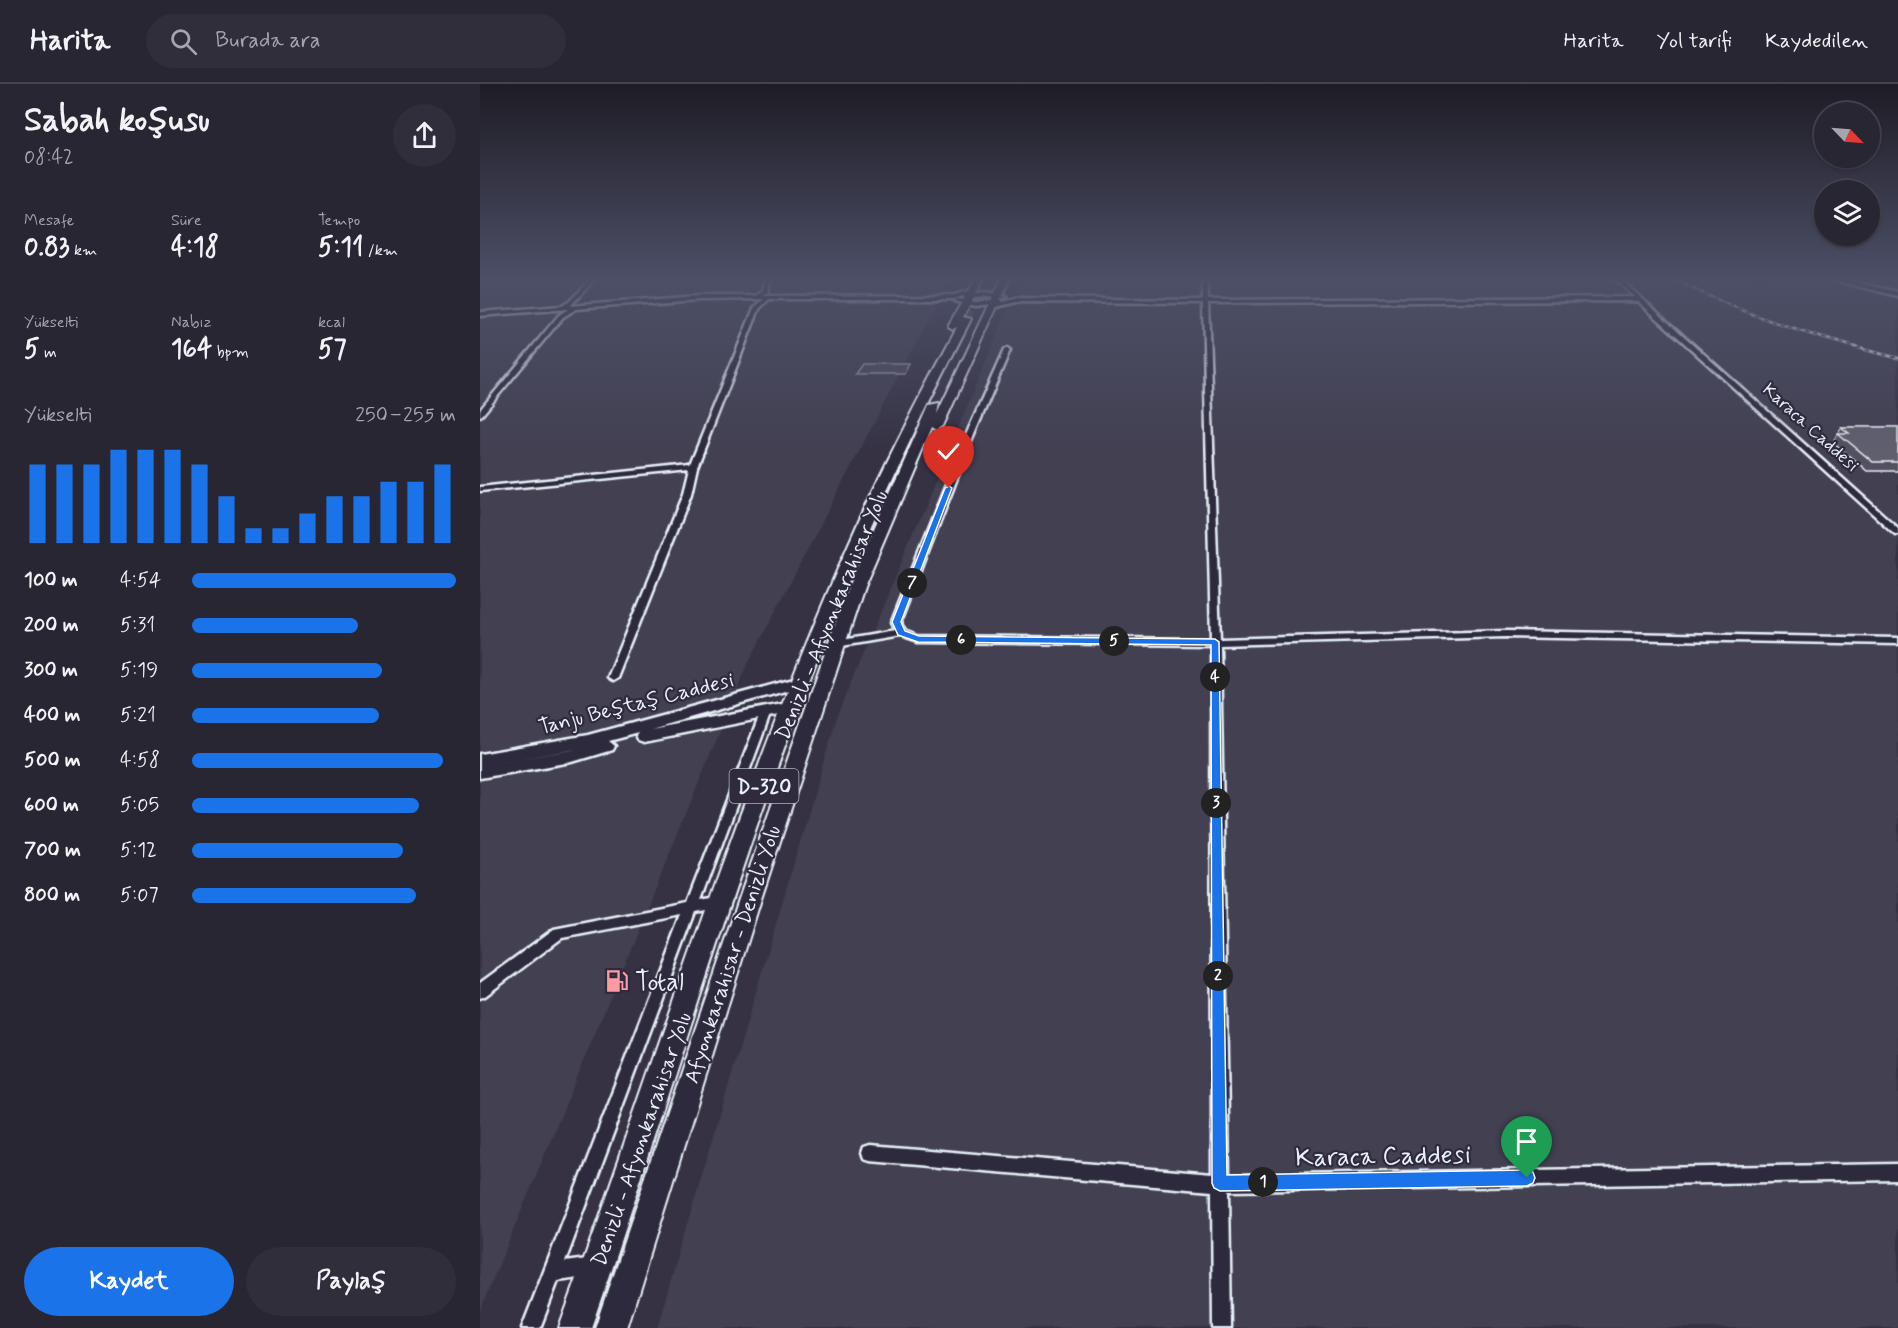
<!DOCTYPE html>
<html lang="tr">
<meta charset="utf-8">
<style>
:root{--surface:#282633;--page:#302e3b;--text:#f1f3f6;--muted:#a5a5ac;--line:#44434e;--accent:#1a73e8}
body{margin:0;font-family:Mynerve,sans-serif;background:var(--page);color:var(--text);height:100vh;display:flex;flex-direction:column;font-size:22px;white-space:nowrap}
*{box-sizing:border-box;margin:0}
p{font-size:20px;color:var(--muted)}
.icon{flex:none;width:33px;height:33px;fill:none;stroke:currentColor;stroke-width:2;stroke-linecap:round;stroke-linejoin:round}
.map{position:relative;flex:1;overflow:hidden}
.side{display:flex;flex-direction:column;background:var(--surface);width:480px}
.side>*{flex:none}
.needle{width:39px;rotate:115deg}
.controls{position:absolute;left:1334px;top:18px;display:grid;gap:12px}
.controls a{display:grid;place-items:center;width:66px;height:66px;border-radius:50%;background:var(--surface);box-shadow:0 2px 4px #0004,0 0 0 2px var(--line);font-size:30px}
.pin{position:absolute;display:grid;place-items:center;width:51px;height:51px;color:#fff;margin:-62px -26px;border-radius:50% 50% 50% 0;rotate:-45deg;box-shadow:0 0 6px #0007}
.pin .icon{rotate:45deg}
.km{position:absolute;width:30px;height:30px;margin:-15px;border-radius:50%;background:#222;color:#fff;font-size:16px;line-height:30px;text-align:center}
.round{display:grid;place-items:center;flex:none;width:63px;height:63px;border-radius:32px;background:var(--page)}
.overview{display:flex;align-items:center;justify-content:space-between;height:102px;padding:0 24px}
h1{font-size:33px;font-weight:800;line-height:45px}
.stats{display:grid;grid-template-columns:repeat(3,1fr);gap:9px;height:102px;padding:6px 24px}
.stats div{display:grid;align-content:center}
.stats b{font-size:26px;font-weight:800}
.stats small{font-size:16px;font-weight:400}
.stats p{font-size:16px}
.chart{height:168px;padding:12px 24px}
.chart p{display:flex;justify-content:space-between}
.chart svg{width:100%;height:108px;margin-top:6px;stroke:var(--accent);stroke-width:6}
.button{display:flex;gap:12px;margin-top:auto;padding:12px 24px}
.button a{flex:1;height:69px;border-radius:36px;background:var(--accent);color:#fff;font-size:24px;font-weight:800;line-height:69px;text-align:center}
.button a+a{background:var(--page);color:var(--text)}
ul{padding:0 24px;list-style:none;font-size:20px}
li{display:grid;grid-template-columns:96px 72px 1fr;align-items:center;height:45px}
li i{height:15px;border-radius:8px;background:var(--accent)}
header{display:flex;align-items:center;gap:36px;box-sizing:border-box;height:84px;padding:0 30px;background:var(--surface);border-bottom:2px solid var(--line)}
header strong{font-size:28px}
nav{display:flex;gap:33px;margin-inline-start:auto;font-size:21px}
.search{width:420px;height:54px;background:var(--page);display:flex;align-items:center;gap:15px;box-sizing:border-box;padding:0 21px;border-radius:33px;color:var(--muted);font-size:22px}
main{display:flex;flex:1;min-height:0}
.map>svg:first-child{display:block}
.built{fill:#433f51}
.green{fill:#4d4b5c;stroke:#9a9eaa;stroke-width:1.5}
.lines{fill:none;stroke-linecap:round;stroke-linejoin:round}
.highway-tunnel{stroke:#514f5f;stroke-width:10;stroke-dasharray:10 4.5;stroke-linecap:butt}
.street-casing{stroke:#e8f1f8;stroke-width:5}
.secondary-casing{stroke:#e8f1f8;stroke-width:5}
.highway-casing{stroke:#e8f1f8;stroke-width:4}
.street{fill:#2f2a3d;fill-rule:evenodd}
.secondary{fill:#2f2a3d;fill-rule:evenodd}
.highway{fill:#2f2a3d;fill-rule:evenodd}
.rail-casing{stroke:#e8f1f8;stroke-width:3}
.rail{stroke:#2f2a3d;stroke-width:1.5;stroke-dasharray:4.5;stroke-linecap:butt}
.wall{fill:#53515f;stroke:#e8f1f8;stroke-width:1.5}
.building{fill:#605e6e;stroke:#e8f1f8;stroke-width:1.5}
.route{fill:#1a73e8;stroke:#fff;stroke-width:1.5}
.labels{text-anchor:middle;stroke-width:4.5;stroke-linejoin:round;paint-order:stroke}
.far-street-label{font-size:18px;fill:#e8f1f8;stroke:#2f2a3d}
.shield{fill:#2f2a3d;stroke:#b0b5c0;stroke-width:1.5}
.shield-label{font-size:20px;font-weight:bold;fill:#e8f1f8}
.street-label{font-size:21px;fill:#e8f1f8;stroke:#2f2a3d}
.near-poi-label{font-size:26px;fill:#e8f1f8;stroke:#2f2a3d;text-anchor:start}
.near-street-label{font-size:26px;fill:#e8f1f8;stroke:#2f2a3d}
</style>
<header>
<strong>Harita</strong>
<div class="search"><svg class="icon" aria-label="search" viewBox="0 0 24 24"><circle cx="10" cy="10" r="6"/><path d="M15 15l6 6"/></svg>Burada ara</div>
<nav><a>Harita</a><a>Yol tarifi</a><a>Kaydedilen</a></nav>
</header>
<main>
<section class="side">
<div class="overview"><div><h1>Sabah koşusu</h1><p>08:42</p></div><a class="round"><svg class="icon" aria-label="share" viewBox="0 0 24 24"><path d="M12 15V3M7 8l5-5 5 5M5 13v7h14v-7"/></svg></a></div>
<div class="stats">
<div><p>Mesafe</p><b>0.83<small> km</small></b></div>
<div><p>Süre</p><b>4:18</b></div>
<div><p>Tempo</p><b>5:11<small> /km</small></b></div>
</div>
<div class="stats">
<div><p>Yükselti</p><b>5<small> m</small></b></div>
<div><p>Nabız</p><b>164<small> bpm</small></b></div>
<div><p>kcal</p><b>57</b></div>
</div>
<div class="chart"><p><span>Yükselti</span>250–255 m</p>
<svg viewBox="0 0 160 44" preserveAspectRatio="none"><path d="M5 44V12M15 44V12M25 44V12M35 44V6M45 44V6M55 44V6M65 44V12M75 44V25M85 44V38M95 44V38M105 44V32M115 44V25M125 44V25M135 44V19M145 44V19M155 44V12"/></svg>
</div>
<ul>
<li><b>100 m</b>4:54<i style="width:100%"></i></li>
<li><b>200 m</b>5:31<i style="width:63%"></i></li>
<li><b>300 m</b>5:19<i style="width:72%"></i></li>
<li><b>400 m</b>5:21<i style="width:71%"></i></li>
<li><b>500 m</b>4:58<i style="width:95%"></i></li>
<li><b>600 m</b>5:05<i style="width:86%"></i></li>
<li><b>700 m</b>5:12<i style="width:80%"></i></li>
<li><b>800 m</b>5:07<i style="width:85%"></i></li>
</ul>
<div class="button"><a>Kaydet</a><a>Paylaş</a></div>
</section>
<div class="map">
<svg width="1418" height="1244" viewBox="0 0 1418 1244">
<rect width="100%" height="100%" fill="#363244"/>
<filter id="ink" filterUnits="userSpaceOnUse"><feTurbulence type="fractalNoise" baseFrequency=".0167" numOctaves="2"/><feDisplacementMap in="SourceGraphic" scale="12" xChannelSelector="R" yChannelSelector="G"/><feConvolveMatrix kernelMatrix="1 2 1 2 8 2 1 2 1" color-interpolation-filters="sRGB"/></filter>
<g filter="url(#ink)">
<g class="built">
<path d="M0,194h474l-21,32 -185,354 -268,647z"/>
<path d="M541,194h877v1050h-1241l181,-615z"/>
</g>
<path class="green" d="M382,280h49l-5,10h-51z"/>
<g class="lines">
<path class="highway-tunnel" d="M486,235l19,-38"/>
<g class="street-casing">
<g id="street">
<path d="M111,194h5l-26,28 128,-10h58l6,-4 5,-14h4l-4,15 -4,3 191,-1 18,-5 3,2 -4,2 16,-2 19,4 -3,2 -16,-2 -22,2 -2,-2 -9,3h-185l-10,10 -62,158 -6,27 -73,184 -5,3 -5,-3 75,-184 6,-24 -209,21v-4l210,-22 64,-157 10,-9 -66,1 -122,9 -13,8 -81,98 -2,1v-6l79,-95 9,-6 -88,7v-4l82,-6 8,-5z"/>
<path d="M723,194h4l1,22 427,-3 -21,-19h5l279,250v6h-3l-257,-233 -430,2 12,336 286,-8 392,7v6l-392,-7 -286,8 9,530 669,-11v16l-669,11 2,137h-18l-1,-137 -342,-30 -6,-2 -2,-6 2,-6 6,-2 342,29 -1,-529 -293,-3 -18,-6 -64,11 -5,-3 5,-3 59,-10 -4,-8 72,-181 41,-92 3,-2 3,2 -39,92 -70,181 4,8 14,5 292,3 -8,-336 -187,-1 -23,6 -2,-3 8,-2 -23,3 -22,-5 3,-2 19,3 25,-3 2,3 13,-4 187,2z"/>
<path d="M286,624l5,4 -70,188 20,-4 5,2 2,4 -2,4 -30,6 -131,350 29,-4 6,3 3,6 -3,6 -6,3 -36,5 -18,47h-18l160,-413 -120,23 -77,58 -5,2v-15l74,-54 133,-26 74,-191z"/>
</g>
</g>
<g class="secondary-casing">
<g id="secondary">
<path d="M1345,194h13l60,14v4z"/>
<path d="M321,593l7,5 -2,3 -156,44 143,-27 5,1 3,4 -3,4 -154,31 -6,-2 -2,-4 2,-3 -30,8 6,5 -2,4 -40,12 -92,16v-24l108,-19zM97,665l-5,1 -88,15z"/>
</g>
</g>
<g class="highway-casing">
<g id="highway">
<path d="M496,194h8l-21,39 8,2c-39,76 -77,152 -110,230 -106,253 -181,520 -270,779h-32c95,-259 176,-525 287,-778 33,-76 72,-150 111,-223l-4,2 -5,-3z"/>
<path d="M522,194h8l-67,148 -6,4 -5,-3 -68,160 -103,312 -134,429h-32l144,-429 109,-312 81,-182 10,-2 -2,11z"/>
</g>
</g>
<use href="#street" class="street"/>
<use href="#secondary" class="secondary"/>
<use href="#highway" class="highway"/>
<g class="rail-casing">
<path id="rail" d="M1192,194c72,38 147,61 226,80"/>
</g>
<use href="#rail" class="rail"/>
</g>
<path class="wall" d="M1361,343h57v44h-31l-34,-29z"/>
<path class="building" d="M1361,343h57v35h-25l-35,-29h11z"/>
</g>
<linearGradient id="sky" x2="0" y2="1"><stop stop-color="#1e1c25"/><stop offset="0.53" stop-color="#4c4f67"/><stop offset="1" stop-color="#4c4f67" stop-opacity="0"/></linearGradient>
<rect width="1418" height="368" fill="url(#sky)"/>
<path class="route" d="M469,402l3,2 -51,134 4,9 14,5 296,3 4,3 8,533 300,-5 6,2 2,6 -2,5 -6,3 -307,5 -6,-3 -2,-5 -1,-538 -293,-3 -20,-7 -6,-13 53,-134z"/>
<defs>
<g id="fuel-bare" transform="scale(1.8)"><path d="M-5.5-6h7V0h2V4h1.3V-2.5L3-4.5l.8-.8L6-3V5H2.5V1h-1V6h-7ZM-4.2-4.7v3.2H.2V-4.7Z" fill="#ff9aa2" stroke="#2f2a3d" stroke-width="2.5" paint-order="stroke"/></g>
</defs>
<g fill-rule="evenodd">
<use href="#fuel-bare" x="137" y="897"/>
</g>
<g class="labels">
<g class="far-street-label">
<text transform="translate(1331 343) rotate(42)" y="6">Karaca Caddesi</text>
</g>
<rect class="shield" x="249.5" y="685" width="69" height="34" rx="4.5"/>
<g class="shield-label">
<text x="284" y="709">D-320</text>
</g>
<g class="street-label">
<text transform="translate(351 531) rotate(-68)" y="7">Denizli - Afyonkarahisar Yolu</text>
<text transform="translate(156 619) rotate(-14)" y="7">Tanju Beştaş Caddesi</text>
<text transform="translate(252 870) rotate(-72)" y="7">Afyonkarahisar - Denizli Yolu</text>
<text transform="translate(161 1055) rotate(-71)" y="7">Denizli - Afyonkarahisar Yolu</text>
</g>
<g class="near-poi-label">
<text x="155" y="906">Total</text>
</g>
<g class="near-street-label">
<text transform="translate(903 1071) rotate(-1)" y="9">Karaca Caddesi</text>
</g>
</g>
</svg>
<div class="controls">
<a><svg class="needle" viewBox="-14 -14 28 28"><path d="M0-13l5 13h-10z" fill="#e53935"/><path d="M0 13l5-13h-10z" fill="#a5a5ac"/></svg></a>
<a><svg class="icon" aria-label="layers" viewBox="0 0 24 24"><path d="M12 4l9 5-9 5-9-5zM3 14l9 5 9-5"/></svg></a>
</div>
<div class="pin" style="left:1047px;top:1094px;background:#1e9e55"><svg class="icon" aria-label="arrive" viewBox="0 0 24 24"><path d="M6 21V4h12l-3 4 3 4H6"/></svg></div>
<div class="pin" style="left:469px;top:404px;background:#d93025"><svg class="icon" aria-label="check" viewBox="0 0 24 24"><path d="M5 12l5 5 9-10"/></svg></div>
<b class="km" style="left:783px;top:1098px">1</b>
<b class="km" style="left:738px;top:892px">2</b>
<b class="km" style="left:736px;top:719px">3</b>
<b class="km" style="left:735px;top:593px">4</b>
<b class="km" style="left:634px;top:557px">5</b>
<b class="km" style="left:481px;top:556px">6</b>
<b class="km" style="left:432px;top:499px">7</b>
</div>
</main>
